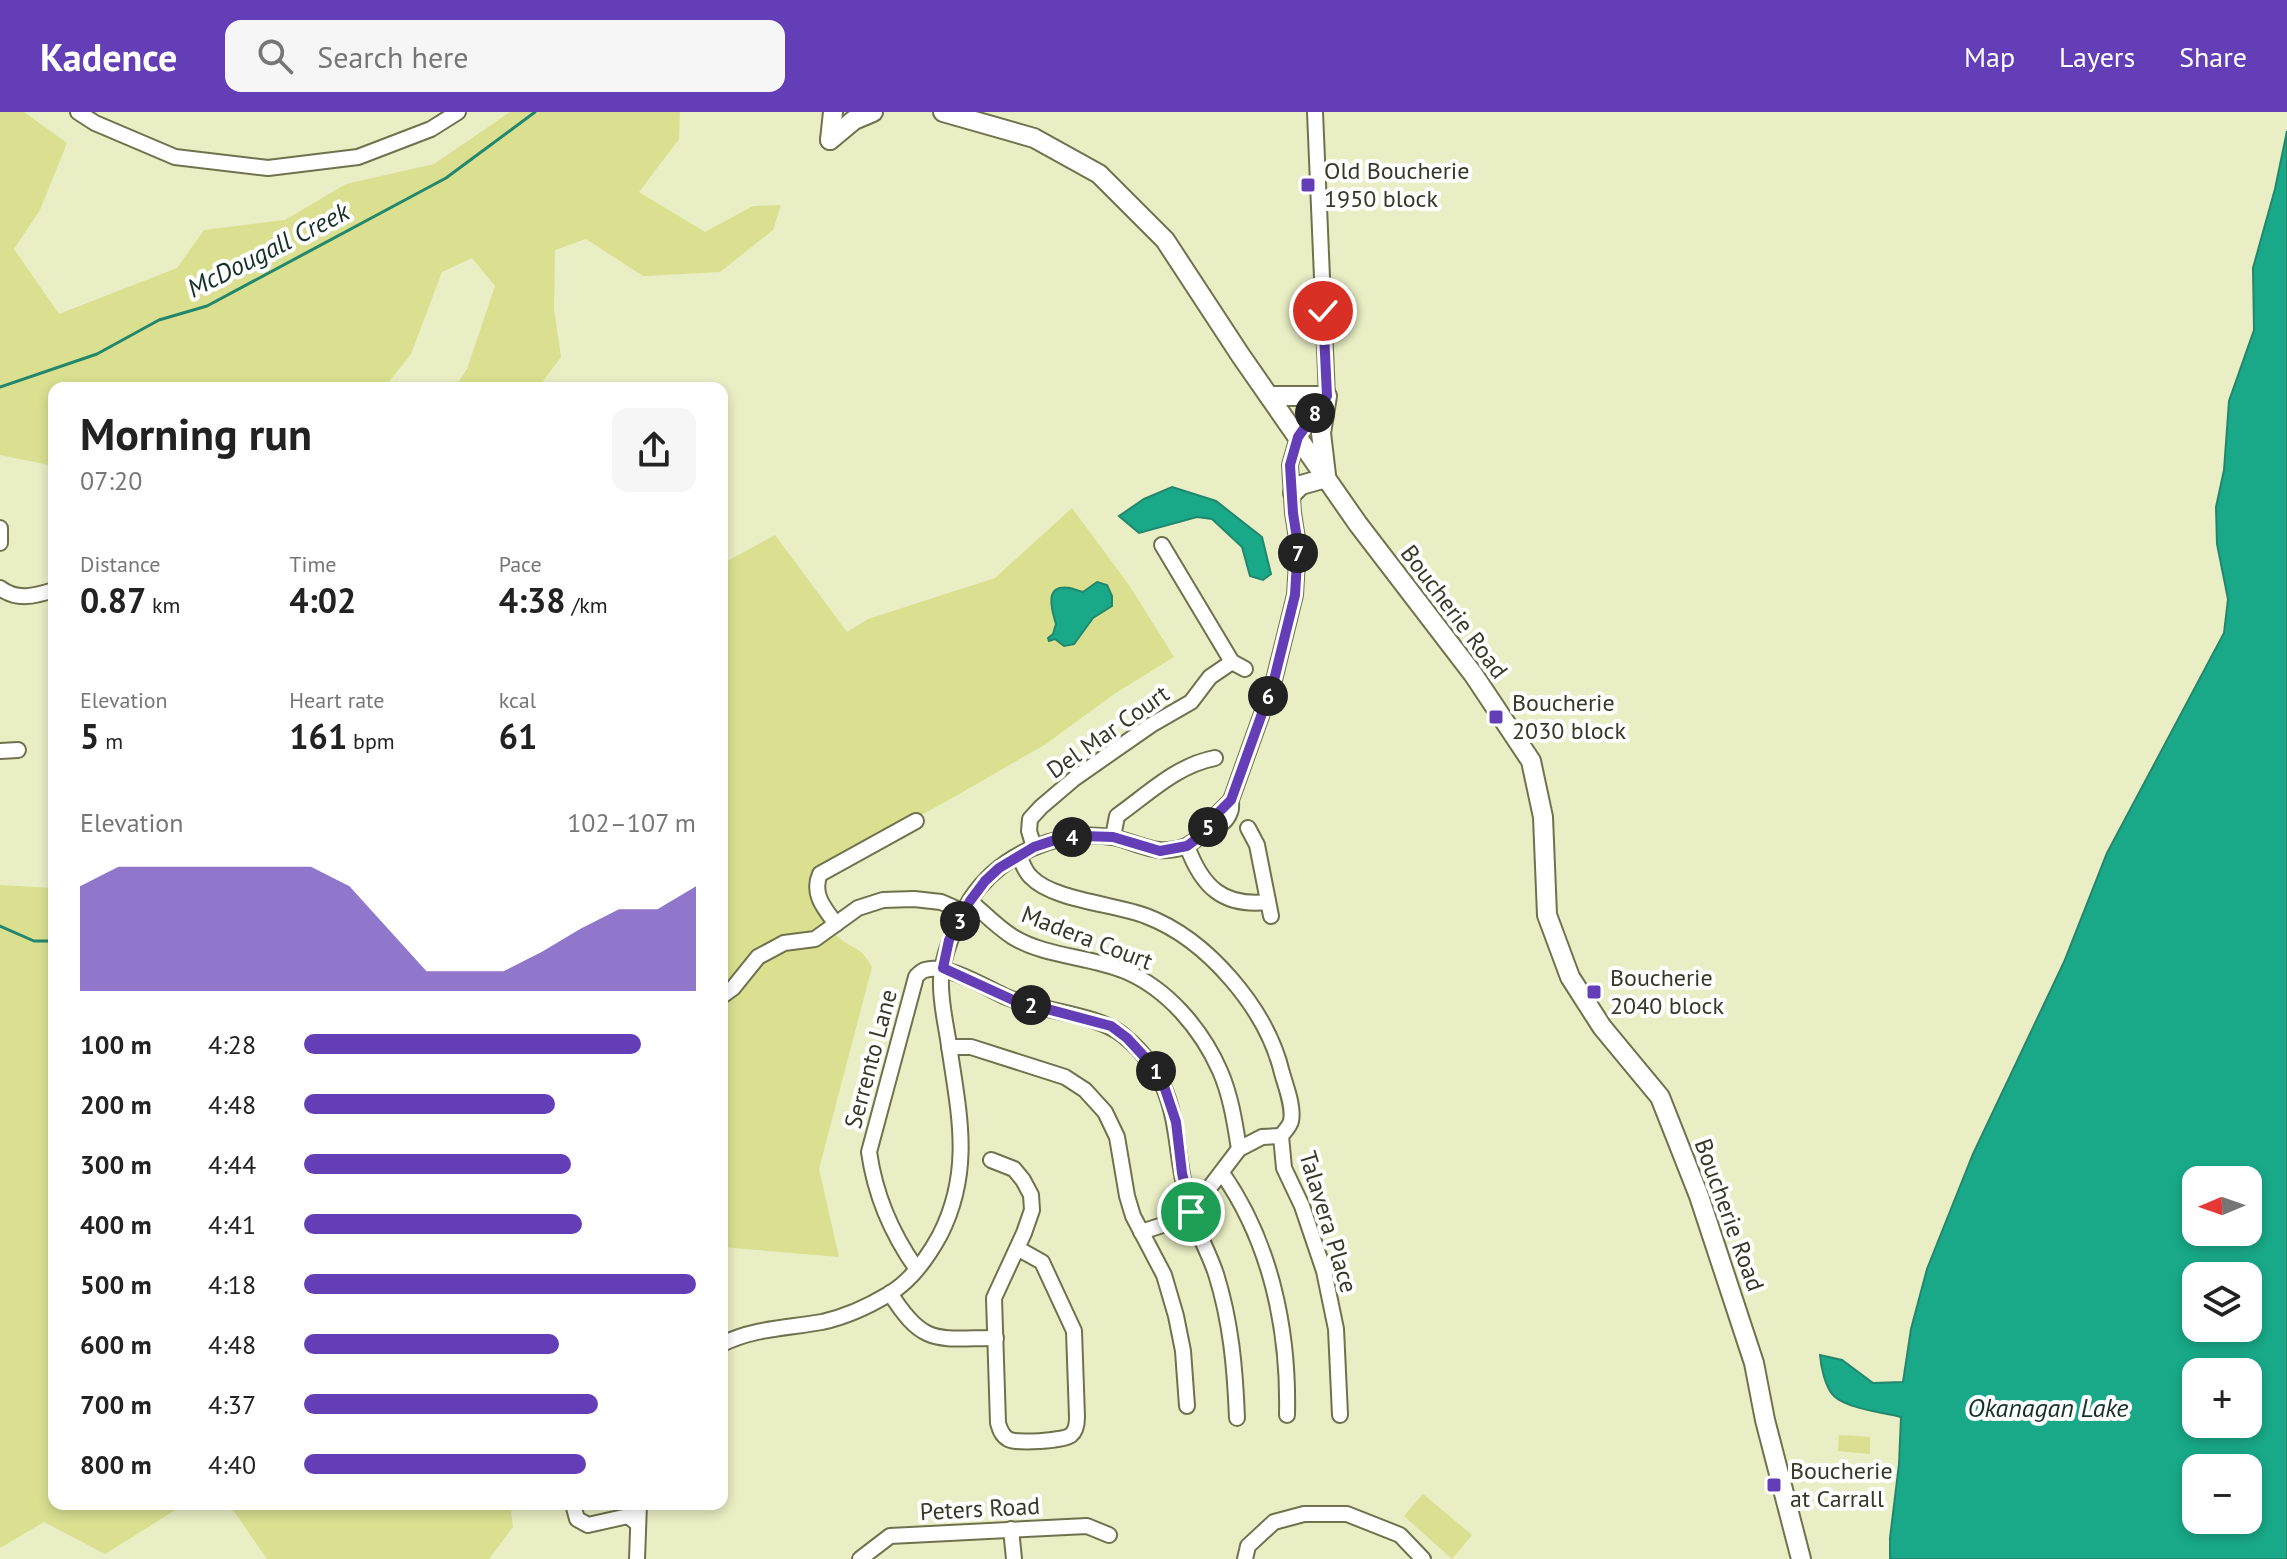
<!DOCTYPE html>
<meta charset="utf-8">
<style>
:root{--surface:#fff;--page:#f6f6f6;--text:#222;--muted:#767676;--accent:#633eb6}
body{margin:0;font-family:"PT Sans",sans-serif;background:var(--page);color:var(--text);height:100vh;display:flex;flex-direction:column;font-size:30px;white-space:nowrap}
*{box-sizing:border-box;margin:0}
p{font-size:26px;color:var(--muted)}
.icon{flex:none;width:44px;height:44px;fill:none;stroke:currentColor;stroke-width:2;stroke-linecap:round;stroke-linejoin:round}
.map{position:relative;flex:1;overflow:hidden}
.details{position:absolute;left:48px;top:270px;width:680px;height:1128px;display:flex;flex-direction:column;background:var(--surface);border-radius:16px;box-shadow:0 4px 12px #0003}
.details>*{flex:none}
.needle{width:52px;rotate:268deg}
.buttons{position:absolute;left:2182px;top:1054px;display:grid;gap:16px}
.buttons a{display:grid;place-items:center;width:80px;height:80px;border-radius:16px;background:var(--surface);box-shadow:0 4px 12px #0003;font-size:40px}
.pin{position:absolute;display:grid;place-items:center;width:68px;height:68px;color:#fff;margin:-34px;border:4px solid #fff;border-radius:50%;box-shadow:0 2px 8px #0007}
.km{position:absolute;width:40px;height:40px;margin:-20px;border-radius:50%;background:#222;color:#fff;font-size:22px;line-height:40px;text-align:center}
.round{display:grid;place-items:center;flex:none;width:84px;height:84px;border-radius:16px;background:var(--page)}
.summary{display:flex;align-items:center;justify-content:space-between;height:136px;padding:0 32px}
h1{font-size:44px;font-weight:700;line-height:60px}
.stats{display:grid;grid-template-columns:repeat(3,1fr);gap:12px;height:136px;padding:8px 32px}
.stats div{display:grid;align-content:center}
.stats b{font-size:34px;font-weight:700}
.stats small{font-size:22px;font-weight:400}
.stats p{font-size:22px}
.chart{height:224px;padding:16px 32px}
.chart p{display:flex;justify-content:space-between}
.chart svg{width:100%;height:144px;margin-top:8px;fill:var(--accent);opacity:.7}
ul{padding:0 32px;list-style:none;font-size:26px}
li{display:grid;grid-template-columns:128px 96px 1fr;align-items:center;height:60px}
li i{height:20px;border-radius:10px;background:var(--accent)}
header{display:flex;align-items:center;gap:48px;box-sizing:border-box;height:112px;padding:0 40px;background:var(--accent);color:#fff}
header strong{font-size:38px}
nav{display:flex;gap:44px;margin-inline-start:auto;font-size:28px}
.search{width:560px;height:72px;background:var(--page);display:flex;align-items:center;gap:20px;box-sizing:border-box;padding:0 28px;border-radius:16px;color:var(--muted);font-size:30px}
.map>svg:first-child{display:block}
.green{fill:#dae090}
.water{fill:#19a989;stroke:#22876c;stroke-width:2;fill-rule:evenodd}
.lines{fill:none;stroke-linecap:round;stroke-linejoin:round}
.stream{stroke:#22876c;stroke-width:3}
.minor-casing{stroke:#6f724c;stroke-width:18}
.major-casing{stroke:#6f724c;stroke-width:22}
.minor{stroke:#fff;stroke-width:14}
.major{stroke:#fff;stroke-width:18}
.route-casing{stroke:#fff;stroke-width:16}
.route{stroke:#633eb6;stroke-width:10}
.poi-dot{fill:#633eb6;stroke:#fff;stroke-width:3}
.labels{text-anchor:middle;stroke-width:8;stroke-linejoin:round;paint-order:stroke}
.poi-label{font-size:24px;fill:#373828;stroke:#fff;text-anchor:start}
.street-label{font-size:24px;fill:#373828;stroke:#fff}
.water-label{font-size:26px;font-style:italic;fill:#153028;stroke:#fff}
</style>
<header>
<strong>Kadence</strong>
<div class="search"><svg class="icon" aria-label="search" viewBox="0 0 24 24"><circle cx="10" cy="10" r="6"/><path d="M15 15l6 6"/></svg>Search here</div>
<nav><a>Map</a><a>Layers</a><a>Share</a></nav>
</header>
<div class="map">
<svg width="2287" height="1447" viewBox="0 0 2287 1447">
<rect width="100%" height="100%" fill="#e9eec4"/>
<g class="green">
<path d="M0,0h24l43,31 -27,67 -26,39 45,65 118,-46 27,-38 81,-10 61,-36 88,-20 76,-52h170l-1,27 -40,53 66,40 48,-26 28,-1 -8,25 -53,42 -77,4 -57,-37 -31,11 -1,59 7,48 -23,31h-84l13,-19 28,-83 -23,-28 -30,14 -31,82 -27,34h-330v78l-54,-11z"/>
<path d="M1072,396l57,77 45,72 -60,37 -68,50 -99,57 -127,68c-3,2 -8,5 -10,8 -8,13 15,47 25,57 14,15 26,11 37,33l-53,202 20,88 -117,-10v-683l53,-29 72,97 21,-13 127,-41z"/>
<path d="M0,773l54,3v616h131l-80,50 -61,-32 -44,26z"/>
<path d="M1839,1323l31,2v17l-32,-3z"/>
<path d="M1423,1382l49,41 -20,24 -48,-43z"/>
<path d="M229,1392h281l3,23 -24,32h-222z"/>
</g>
<g class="water">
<path d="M2287,19v1428h-397v-21l9,-74 2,-47c-17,-4 -55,-9 -67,-21 -9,-9 -13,-29 -14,-41l22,5 31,23 30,-1 8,-53 16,-60 46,-115 91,-192 43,-109 117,-220 4,-34 -11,-55 -1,-37 8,-37 5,-69 25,-71 -1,-62 22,-79zM2196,1068h52v52h-52zM2248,1164v52h-52v-52zM2196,1260h52v52h-52zM2196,1356h52v52h-52z"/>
<path d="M1172,375l44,14 46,36 9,37 -8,6 -13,-4 -8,-29 -30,-28 -15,-2 -58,16 -20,-17 25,-17z"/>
<path d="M1097,470l10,3 5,11v10l-19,12 -19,26 -10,2 -9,-7 -6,2 -1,-3 5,-4 3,-10c-4,-13 -13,-41 14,-36 4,1 9,3 13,4z"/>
</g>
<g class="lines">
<g class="stream">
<path d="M0,275l97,-33 62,-34 48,-14 239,-128 89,-66"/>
<path d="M0,814l34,15h20"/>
</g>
<g class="minor-casing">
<g id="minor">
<path d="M78,0l17,11 80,34 93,11 90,-11 73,-28 27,-17"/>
<path d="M0,416v15"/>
<path d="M1162,433l70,117 13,7"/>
<path d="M0,476c17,13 35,8 54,2"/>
<path d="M0,639l18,-1"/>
<path d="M1248,716l9,17 14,71"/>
<path d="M1206,720l5,-12 20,-20"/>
<path d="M1113,725l4,-21c31,-22 60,-51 98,-58"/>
<path d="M1187,734c15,41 36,61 81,56"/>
<path d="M1034,735l-5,-16 1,-12 11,-12 34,-29 76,-53 40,-23 19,-25 22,-15"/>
<path d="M1019,744c3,6 6,16 12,21 21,23 84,27 115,39 61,23 121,93 136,157 4,14 12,34 9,48 -1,5 -7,11 -10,15l3,32 18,38 22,65 12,58 4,86"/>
<path d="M970,789c14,12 27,26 43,36 33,20 76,19 112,34 43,18 77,59 95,100 11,25 15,53 19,78"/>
<path d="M836,812c-11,-15 -25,-30 -16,-50l96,-53"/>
<path d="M722,884l11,-8 25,-31 26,-14 31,-4 43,-31 25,-8 31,-1 27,3 23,10"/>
<path d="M949,935h22l94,30 20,13 20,22 12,25 10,59 6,20 31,59 12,41 7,35 4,55"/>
<path d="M991,1048l23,9 9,11 8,15 1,15 -8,23 -30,65 4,125c2,6 3,12 10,16 7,5 56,2 63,-4 5,-4 6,-12 6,-18l-3,-86 -32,-69 -25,-14"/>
<path d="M1222,1061c49,70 67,157 65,242"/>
<path d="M1141,1120l31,-10 19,-10 48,-63 23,-12 19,-1"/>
<path d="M916,1156c-24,-34 -41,-74 -47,-116l47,-175c1,-2 7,-7 9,-7 21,-7 60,17 79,26 36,16 93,17 120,40 64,53 45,109 67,177 7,21 18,40 25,61 15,48 19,94 21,144"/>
<path d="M890,1181c34,54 47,45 106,45"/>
<path d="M722,1232c32,-16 66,-16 100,-22 23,-5 47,-16 67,-28 22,-13 39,-37 51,-59 34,-67 18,-125 8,-196 -3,-19 -8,-40 -7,-60 2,-28 15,-55 29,-79 30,-46 88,-71 142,-63 16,3 31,11 47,13 7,1 22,-1 29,-5 5,-3 10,-7 15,-11 10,-6 23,-9 27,-22 2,-3 1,-8 1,-12l43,-120 21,-85 3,-50 -5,-32 -3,-48 8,-28 29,-41 -12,-284"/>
<path d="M573,1392l4,15 11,6 40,-9 10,8"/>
<path d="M1011,1417l3,30"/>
<path d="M637,1447l2,-55"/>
<path d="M860,1447l30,-23 197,-10 22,9"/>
<path d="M1245,1447l3,-13 26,-24 30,-8h43l53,21 23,24"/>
</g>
</g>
<g class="major-casing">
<g id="major">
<path d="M943,0l91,26 65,36 66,66 76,116 117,168 115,150 58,87 12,56 4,98 23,62 32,50 58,70 39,99 55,167 11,57 36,139"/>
<path d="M830,28l24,-20 19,-8"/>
<path d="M830,28l3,-28"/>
<path d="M1269,284h58l-6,37 5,42"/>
<path d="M1293,381l8,-8 25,-7"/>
</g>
</g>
<use href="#minor" class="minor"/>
<use href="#major" class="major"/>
</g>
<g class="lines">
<g class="route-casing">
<path id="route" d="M1191,1100l-9,-39 -6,-51 -11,-33 -13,-24 -25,-27 -16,-12 -98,-26 -70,-32 6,-28 21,-39 15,-20 14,-13 35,-21 24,-8 25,-3 30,1 47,14 27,-5 19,-14 5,-12 20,-20 43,-120 21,-85 3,-50 -5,-32 -3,-48 8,-28 29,-41 -4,-85"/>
</g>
<use href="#route" class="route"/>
</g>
<g class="poi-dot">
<rect x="1300" y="65" width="16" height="16" rx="4"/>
<rect x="1488" y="597" width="16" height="16" rx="4"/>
<rect x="1586" y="872" width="16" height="16" rx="4"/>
<rect x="1766" y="1365" width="16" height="16" rx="4"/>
</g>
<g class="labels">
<g class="poi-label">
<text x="1324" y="67">Old Boucherie<tspan x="1324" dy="28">1950 block</tspan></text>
<text x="1512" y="599">Boucherie<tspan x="1512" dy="28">2030 block</tspan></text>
<text x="1610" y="874">Boucherie<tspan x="1610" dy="28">2040 block</tspan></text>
<text x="1790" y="1367">Boucherie<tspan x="1790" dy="28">at Carrall</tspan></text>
</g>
<g class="street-label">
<text transform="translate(1454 500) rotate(53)" y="8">Boucherie Road</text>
<text transform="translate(1108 620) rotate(-35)" y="8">Del Mar Court</text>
<text transform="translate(1087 826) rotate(21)" y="8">Madera Court</text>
<text transform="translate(871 947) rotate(-75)" y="8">Serrento Lane</text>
<text transform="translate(1729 1103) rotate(70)" y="8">Boucherie Road</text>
<text transform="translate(1328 1110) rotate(73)" y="8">Talavera Place</text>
<text transform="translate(980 1397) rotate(-3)" y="8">Peters Road</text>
</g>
<g class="water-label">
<text transform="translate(268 138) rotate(-27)" y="9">McDougall Creek</text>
<text x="2048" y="1305">Okanagan Lake</text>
</g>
</g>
</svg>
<div class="buttons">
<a><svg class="needle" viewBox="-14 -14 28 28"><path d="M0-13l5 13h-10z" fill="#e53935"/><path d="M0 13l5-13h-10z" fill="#767676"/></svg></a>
<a><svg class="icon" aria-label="layers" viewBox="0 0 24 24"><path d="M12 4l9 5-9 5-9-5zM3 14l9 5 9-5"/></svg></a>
<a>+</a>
<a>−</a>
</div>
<div class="pin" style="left:1191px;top:1100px;background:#1e9e55"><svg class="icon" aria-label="arrive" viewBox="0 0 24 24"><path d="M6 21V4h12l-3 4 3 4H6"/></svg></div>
<div class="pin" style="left:1323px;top:199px;background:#d93025"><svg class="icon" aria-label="check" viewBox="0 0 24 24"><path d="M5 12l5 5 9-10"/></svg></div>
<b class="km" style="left:1156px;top:959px">1</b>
<b class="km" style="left:1031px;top:893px">2</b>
<b class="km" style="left:960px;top:809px">3</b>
<b class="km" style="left:1072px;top:725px">4</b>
<b class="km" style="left:1208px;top:715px">5</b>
<b class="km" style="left:1268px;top:584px">6</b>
<b class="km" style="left:1298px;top:441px">7</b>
<b class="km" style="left:1315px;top:301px">8</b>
<section class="details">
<div class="summary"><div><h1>Morning run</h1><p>07:20</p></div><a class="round"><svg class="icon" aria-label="share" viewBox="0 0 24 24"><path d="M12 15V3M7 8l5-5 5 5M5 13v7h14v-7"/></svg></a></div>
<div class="stats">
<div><p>Distance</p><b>0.87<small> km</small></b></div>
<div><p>Time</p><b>4:02</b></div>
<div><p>Pace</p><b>4:38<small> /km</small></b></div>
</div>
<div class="stats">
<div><p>Elevation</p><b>5<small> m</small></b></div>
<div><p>Heart rate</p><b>161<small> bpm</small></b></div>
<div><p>kcal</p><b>61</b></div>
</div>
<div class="chart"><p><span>Elevation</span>102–107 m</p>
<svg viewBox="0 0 160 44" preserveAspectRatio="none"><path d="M0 44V12L10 6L20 6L30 6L40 6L50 6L60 6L70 12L80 25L90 38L100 38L110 38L120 32L130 25L140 19L150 19L160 12V44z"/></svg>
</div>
<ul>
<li><b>100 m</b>4:28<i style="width:86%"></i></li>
<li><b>200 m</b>4:48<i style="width:64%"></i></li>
<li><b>300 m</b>4:44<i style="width:68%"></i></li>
<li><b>400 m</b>4:41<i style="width:71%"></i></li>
<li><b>500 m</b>4:18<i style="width:100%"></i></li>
<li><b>600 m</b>4:48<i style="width:65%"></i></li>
<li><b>700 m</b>4:37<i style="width:75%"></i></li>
<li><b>800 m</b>4:40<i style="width:72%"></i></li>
</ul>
</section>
</div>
